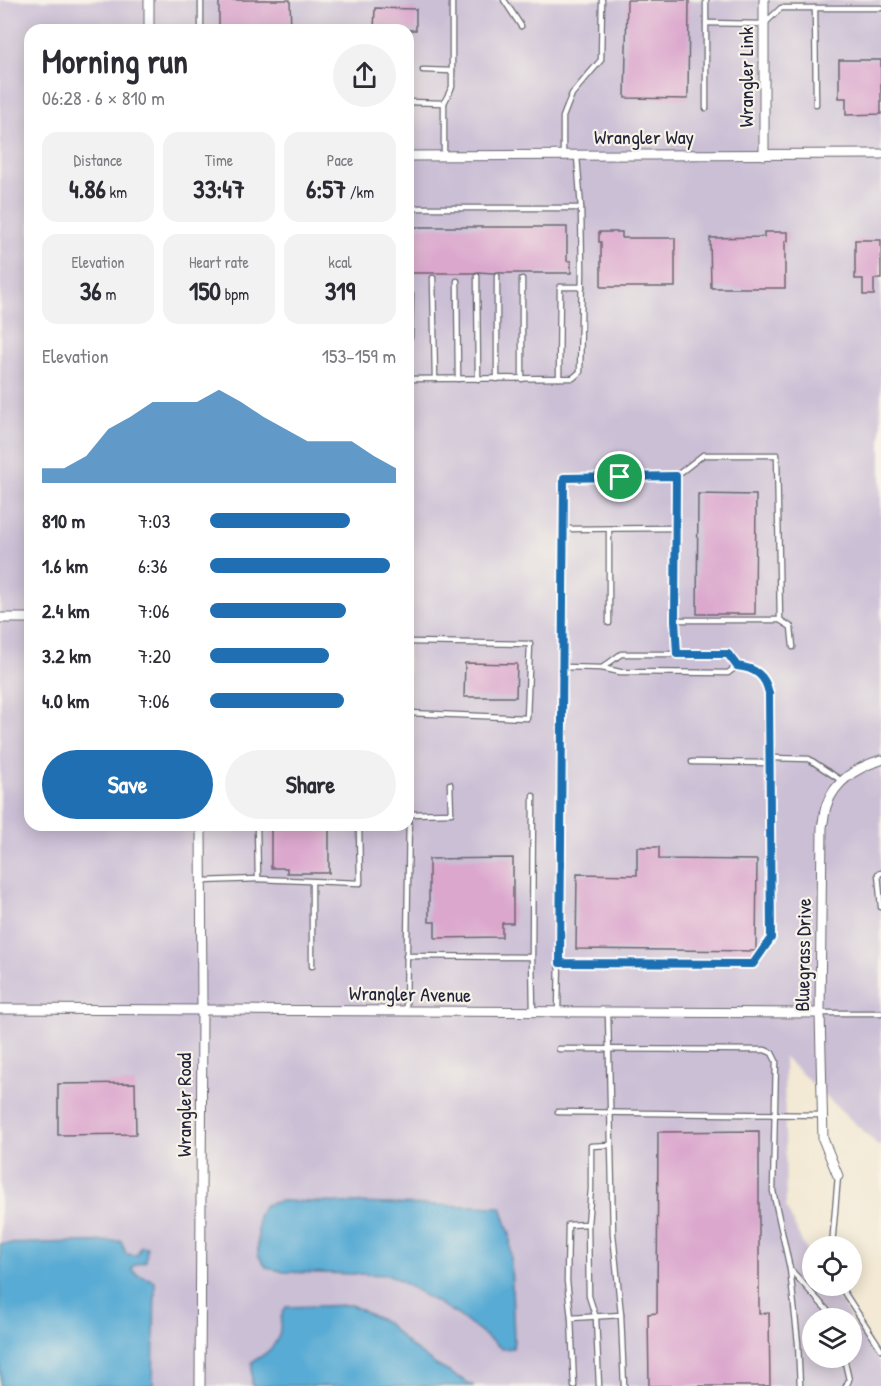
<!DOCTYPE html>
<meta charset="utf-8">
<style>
:root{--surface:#fff;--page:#f2f2f3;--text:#2b2b33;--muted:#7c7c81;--accent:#1f6fb2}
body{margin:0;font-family:"Patrick Hand",sans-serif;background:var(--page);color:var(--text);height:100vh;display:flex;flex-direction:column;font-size:22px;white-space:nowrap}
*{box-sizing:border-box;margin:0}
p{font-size:20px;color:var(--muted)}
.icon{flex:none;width:33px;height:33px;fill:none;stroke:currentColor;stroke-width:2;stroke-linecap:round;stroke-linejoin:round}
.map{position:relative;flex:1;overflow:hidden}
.details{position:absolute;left:24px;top:24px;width:390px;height:807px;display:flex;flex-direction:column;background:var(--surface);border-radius:18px;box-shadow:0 3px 15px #0003}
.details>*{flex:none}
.controls{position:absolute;left:802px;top:1236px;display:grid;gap:12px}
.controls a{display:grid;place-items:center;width:60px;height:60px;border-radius:50%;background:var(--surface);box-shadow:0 3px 15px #0003;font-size:30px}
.pin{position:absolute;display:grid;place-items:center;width:51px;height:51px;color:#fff;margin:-26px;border:3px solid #fff;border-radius:50%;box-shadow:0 2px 6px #0007}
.round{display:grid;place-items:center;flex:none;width:63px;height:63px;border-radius:32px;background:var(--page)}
.overview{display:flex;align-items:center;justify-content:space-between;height:102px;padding:0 18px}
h1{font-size:33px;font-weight:700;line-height:45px}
.figures{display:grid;grid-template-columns:repeat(3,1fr);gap:9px;height:102px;padding:6px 18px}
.figures div{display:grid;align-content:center;border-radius:15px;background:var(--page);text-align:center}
.figures b{font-size:26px;font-weight:700}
.figures small{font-size:16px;font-weight:400}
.figures p{font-size:16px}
.chart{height:168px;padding:12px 18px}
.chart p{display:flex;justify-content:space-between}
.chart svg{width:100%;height:108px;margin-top:6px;fill:var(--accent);opacity:.7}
.primary-button{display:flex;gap:12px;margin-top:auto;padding:12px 18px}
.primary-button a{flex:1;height:69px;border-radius:36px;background:var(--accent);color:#fff;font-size:24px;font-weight:700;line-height:69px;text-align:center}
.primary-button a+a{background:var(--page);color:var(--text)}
ul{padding:0 18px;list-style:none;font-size:20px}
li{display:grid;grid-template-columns:96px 72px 1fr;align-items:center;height:45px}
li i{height:15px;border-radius:8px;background:var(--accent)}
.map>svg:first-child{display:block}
.industrial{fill:#cbbfd5;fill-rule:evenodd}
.water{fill:#59abd4;stroke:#3e6688;stroke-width:1.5}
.building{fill:#dba7cd}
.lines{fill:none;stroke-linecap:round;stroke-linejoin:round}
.service-casing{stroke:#6b6871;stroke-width:7}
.minor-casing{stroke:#6b6871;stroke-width:11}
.service{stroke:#fff;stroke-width:4.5}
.minor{stroke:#fff;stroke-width:9}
.route-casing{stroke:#fff;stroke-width:12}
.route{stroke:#1f6fb2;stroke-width:8}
.labels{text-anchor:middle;stroke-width:4.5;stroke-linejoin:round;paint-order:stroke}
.street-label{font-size:20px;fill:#22223b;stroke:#f7f3e8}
</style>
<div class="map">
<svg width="881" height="1386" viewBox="0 0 881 1386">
<rect width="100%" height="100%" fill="#f7f3e8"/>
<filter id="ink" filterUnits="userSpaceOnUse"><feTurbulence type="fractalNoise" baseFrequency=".0167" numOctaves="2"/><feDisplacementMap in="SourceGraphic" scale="12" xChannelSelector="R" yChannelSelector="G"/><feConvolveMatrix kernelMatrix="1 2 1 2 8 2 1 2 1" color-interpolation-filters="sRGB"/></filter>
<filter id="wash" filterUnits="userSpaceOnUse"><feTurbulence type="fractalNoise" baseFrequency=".008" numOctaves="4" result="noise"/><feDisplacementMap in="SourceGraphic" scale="24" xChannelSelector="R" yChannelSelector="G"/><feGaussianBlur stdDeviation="1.35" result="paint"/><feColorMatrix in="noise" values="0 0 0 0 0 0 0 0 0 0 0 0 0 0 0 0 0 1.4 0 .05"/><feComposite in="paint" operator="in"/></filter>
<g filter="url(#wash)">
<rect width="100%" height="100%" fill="#f3e9d4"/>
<path class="industrial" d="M0,0h881v1148l-97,-91 2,150 17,37 10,16v26h17l21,32h-38v40h39v-38l29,44v22h-881zM30,30h378v795h-378z"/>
<g class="water">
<path d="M280,1201l221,6 9,28 4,105 -1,8 -11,1 -44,-34 -68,-40 -106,-3 -18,-5 -8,-12v-39l7,-11z"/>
<path d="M121,1241l5,13 11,1 4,-9 6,1 -1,14 -12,4 -2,5 6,5 17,6 -2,105h-153v-142z"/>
<path d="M351,1305l36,18 22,22 27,20 38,21h-222v-24c12,-7 22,-13 27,-27 3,-11 -1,-16 7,-28z"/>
</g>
<g id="blocks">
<g class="building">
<path d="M219,0h71l1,30h-72z"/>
<path d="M627,0h62l-1,99 -63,-1z"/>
<path d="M375,8l41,1v21h-42z"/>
<path d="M839,60h42v54l-35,1v-17h-7z"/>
<path d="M408,227h159v34h4v12h-70l-3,-1 -5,1 -15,-1 -5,1h-65z"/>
<path d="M599,232h23v6h53v49h-74v-45h-2z"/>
<path d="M764,232h24v9h-3v47h-74l-1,-50 54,-1z"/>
<path d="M855,240h26v39h-7v16h-11v-16h-8z"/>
<path d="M698,494l58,1 -1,119h-58z"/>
<path d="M465,663l52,1 -1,33h-52z"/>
<path d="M271,825h58v48h-42v-5h-16z"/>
<path d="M637,847h22v12l98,1 -1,91 -180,-2 1,-75 60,1z"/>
<path d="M513,858v65h-11v14l-67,1v-16h-6v-63z"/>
<path d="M135,1083l1,51 -78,1v-51z"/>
<path d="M759,1131v183l10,-1 1,73h-121l-1,-72 9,-1 1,-181z"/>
</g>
</g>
</g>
<g filter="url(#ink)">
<use href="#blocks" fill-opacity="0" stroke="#6b6871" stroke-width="1.5"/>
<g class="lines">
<g class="service-casing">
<g id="service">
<path d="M504,0l17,26"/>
<path d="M706,0v108"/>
<path d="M815,8l1,96"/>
<path d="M706,23l58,1 17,-16h100"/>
<path d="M201,30v-30"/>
<path d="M423,70l29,1"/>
<path d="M408,102l36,1"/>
<path d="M444,156v-53l8,-16v-87"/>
<path d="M563,156v-39l9,-23 29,-34 1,-60"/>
<path d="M408,208h173"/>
<path d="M477,276l1,103"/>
<path d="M497,276v103"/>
<path d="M433,278l2,101"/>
<path d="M522,279v100"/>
<path d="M457,281l1,98"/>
<path d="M408,295h3l-1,42"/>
<path d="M559,378l1,-91h22"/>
<path d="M408,379l165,-1 7,-6 2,-101 -1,-63 -4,-52"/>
<path d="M564,529l112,-1"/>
<path d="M675,620h105"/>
<path d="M609,623v-94"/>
<path d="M408,642l122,2 -3,74 -119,-5"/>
<path d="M677,654l-2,-34 1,-144 27,-21h74l3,165 11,7 2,20"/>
<path d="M564,667l1,-189 111,-2"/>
<path d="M602,668l19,-14h107l9,12"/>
<path d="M771,758l38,1 33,22"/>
<path d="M692,762l79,1"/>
<path d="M881,873l-3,1 3,33"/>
<path d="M258,879l102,4 -1,-58"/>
<path d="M202,881l56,-2 -1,-54"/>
<path d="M312,882v84"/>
<path d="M406,956l126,1 1,54"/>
<path d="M532,957l1,-161"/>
<path d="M406,1012l3,-198 42,-1 -1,-29"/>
<path d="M558,1012l6,-345 38,1 18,4 108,1 9,-7c18,2 28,9 32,27l2,245 -18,26 -193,-1"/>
<path d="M608,1013l5,221 8,81 3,71"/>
<path d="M820,1013h61"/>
<path d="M559,1049l206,1 7,3 4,8 -3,130 17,78 37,41 4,8"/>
<path d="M558,1112l264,3"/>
<path d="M832,1246l6,-70"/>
<path d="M790,1269l8,74 2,43"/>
<path d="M840,1286l41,63"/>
<path d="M571,1318l50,-3"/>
<path d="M844,1358l5,22 -3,6"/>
<path d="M574,1386l-3,-68 -4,-37 1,-56 20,-1"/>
<path d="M599,1386l-3,-68 -7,-22 -1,-72 3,-35v-43l19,-1"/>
</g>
</g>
<g class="minor-casing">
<g id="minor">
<path d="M764,0v155"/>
<path d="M149,30v-30"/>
<path d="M408,156l473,-2"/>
<path d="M0,618h30"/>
<path d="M0,1009l820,4"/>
<path d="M838,1176l-15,-37 -3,-126 2,-186c2,-7 2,-16 5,-23 9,-24 31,-37 54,-44"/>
<path d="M200,1386l2,-376 -1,-185"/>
</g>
</g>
<use href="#service" class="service"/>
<use href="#minor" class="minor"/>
</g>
</g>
<g class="lines" filter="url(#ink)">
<g class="route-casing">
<path id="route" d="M676,476l-1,144 2,34h51l9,12c18,2 28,9 32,27l2,245 -18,26 -193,-1 4,-485z"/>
</g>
<use href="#route" class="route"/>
</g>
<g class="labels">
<g class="street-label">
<text transform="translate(746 77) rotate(-90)" y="7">Wrangler Link</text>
<text x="644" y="144">Wrangler Way</text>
<text transform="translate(803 955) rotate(-89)" y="7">Bluegrass Drive</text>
<text transform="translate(410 994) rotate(1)" y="7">Wrangler Avenue</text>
<text transform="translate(184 1105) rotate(-90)" y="7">Wrangler Road</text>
</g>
</g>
</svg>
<div class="controls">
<a><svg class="icon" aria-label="locate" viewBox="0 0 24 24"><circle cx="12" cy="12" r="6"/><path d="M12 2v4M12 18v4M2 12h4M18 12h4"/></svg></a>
<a><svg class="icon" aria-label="layers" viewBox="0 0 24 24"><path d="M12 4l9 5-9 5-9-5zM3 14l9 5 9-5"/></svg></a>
</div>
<div class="pin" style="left:620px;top:477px;background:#1e9e55"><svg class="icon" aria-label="arrive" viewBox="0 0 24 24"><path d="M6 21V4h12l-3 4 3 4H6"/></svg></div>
<section class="details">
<div class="overview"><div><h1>Morning run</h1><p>06:28 · 6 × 810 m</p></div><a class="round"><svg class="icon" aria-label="share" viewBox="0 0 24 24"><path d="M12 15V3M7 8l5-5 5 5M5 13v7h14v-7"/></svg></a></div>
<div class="figures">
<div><p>Distance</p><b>4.86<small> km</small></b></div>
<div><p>Time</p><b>33:47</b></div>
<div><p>Pace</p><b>6:57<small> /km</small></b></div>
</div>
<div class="figures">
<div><p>Elevation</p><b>36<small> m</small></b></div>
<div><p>Heart rate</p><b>150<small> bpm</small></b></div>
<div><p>kcal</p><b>319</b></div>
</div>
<div class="chart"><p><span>Elevation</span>153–159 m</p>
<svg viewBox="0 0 160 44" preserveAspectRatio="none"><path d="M0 44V38L10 38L20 33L30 22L40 17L50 11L60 11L70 11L80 6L90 11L100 17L110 22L120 27L130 27L140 27L150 33L160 38V44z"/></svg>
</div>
<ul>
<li><b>810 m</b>7:03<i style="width:75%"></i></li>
<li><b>1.6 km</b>6:36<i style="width:97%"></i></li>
<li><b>2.4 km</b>7:06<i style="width:73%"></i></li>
<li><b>3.2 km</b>7:20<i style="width:64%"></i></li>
<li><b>4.0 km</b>7:06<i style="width:72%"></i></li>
</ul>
<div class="primary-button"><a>Save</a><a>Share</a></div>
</section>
</div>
